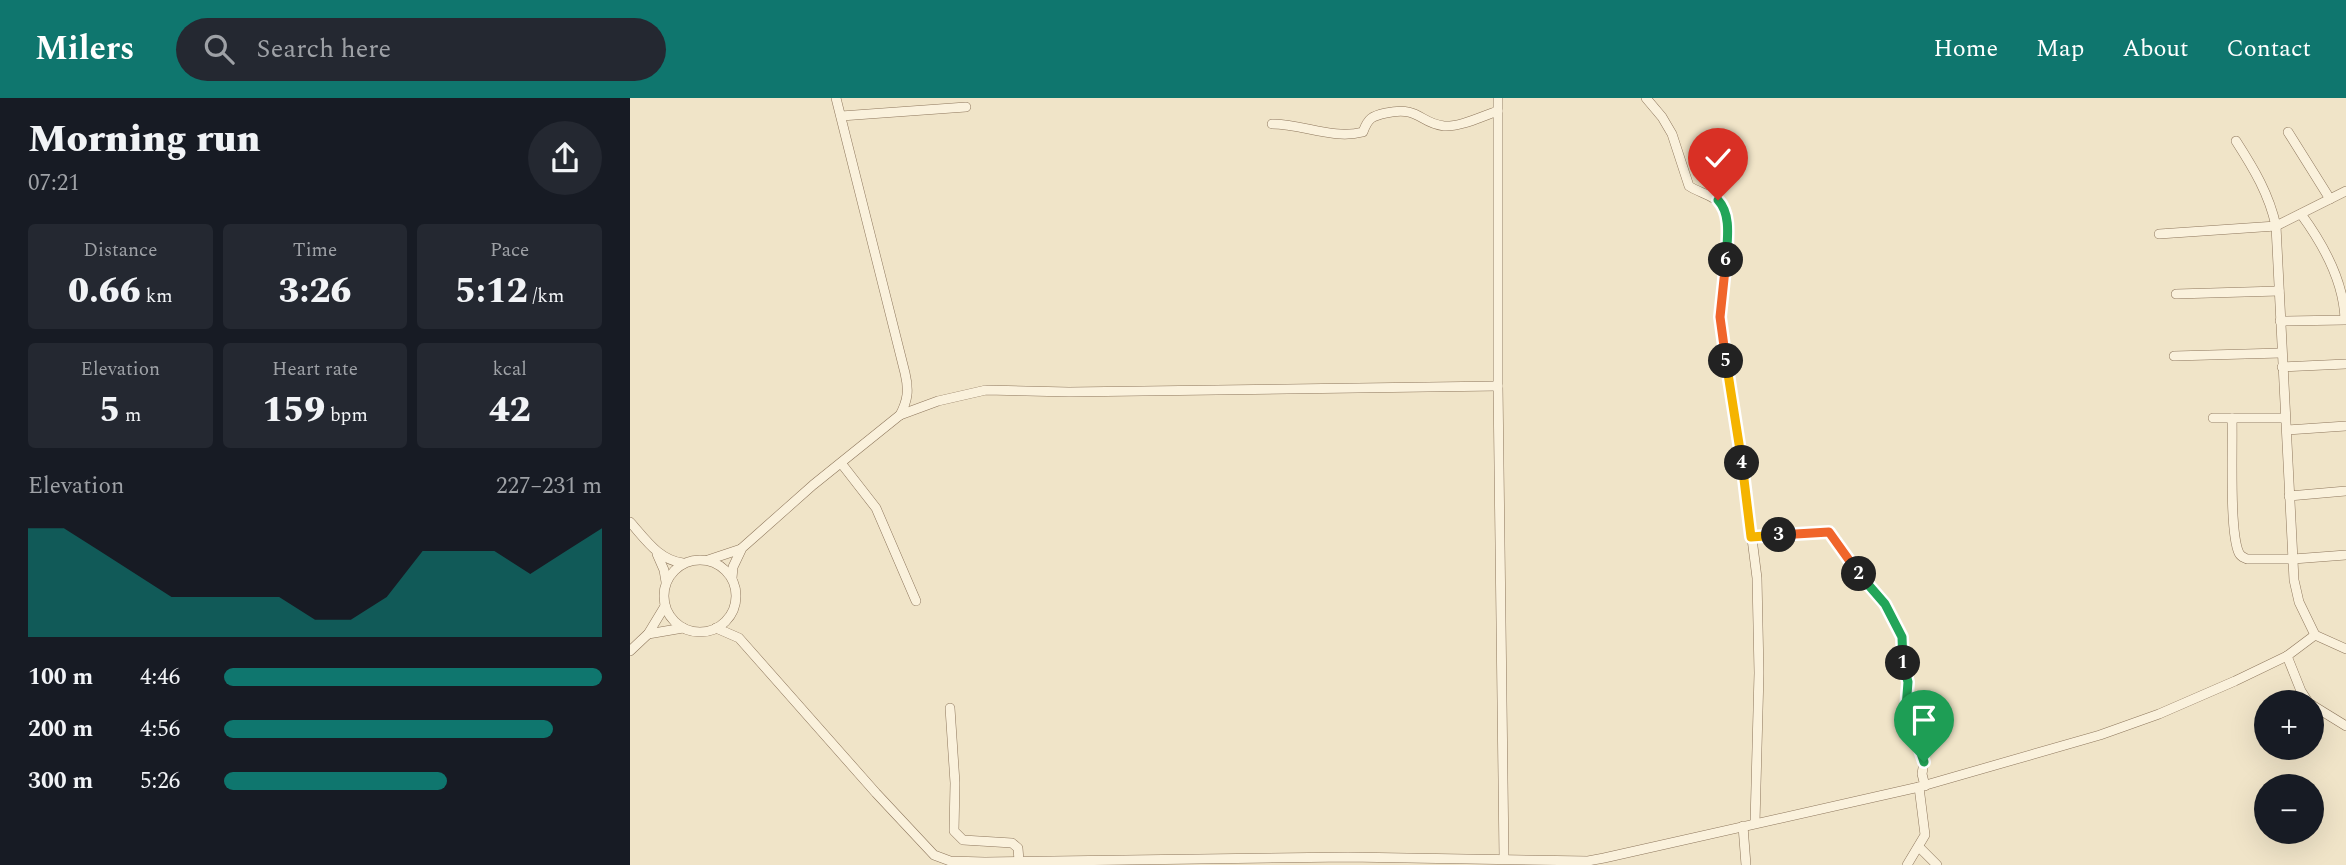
<!DOCTYPE html>
<meta charset="utf-8">
<style>
:root{--surface:#171b24;--page:#242831;--text:#f1f3f6;--muted:#9ea1a6;--accent:#0f766e}
body{margin:0;font-family:Spectral,serif;background:var(--page);color:var(--text);height:100vh;display:flex;flex-direction:column;font-size:26px;white-space:nowrap}
*{box-sizing:border-box;margin:0}
p{font-size:23px;color:var(--muted)}
.icon{flex:none;width:38px;height:38px;fill:none;stroke:currentColor;stroke-width:2;stroke-linecap:round;stroke-linejoin:round}
.map{position:relative;flex:1;overflow:hidden}
.side{display:flex;flex-direction:column;background:var(--surface);width:630px}
.side>*{flex:none}
.tools{position:absolute;left:1624px;top:592px;display:grid;gap:14px}
.tools a{display:grid;place-items:center;width:70px;height:70px;border-radius:50%;background:var(--surface);box-shadow:0 7px 28px #0002;font-size:35px}
.pin{position:absolute;display:grid;place-items:center;width:60px;height:60px;color:#fff;margin:-72px -30px;border-radius:50% 50% 50% 0;rotate:-45deg;box-shadow:0 0 7px #0007}
.pin .icon{rotate:45deg}
.km{position:absolute;width:35px;height:35px;margin:-18px;border-radius:50%;background:#222;color:#fff;font-size:19px;line-height:35px;text-align:center}
.round{display:grid;place-items:center;flex:none;width:74px;height:74px;border-radius:37px;background:var(--page)}
.head{display:flex;align-items:center;justify-content:space-between;height:119px;padding:0 28px}
h1{font-size:38px;font-weight:800;line-height:52px}
.metrics{display:grid;grid-template-columns:repeat(3,1fr);gap:10px;height:119px;padding:7px 28px}
.metrics div{display:grid;align-content:center;border-radius:7px;background:var(--page);text-align:center}
.metrics b{font-size:35px;font-weight:800}
.metrics small{font-size:19px;font-weight:400}
.metrics p{font-size:19px}
.chart{height:196px;padding:14px 28px}
.chart p{display:flex;justify-content:space-between}
.chart svg{width:100%;height:126px;margin-top:7px;fill:var(--accent);opacity:.7}
ul{padding:0 28px;list-style:none;font-size:23px}
li{display:grid;grid-template-columns:112px 84px 1fr;align-items:center;height:52px}
li i{height:18px;border-radius:9px;background:var(--accent)}
header{display:flex;align-items:center;gap:42px;box-sizing:border-box;height:98px;padding:0 35px;background:var(--accent);color:#fff}
header strong{font-size:33px}
nav{display:flex;gap:38px;margin-inline-start:auto;font-size:24px}
.search{width:490px;height:63px;background:var(--page);display:flex;align-items:center;gap:18px;box-sizing:border-box;padding:0 24px;border-radius:38px;color:var(--muted);font-size:26px}
main{display:flex;flex:1;min-height:0}
.map>svg:first-child{display:block}
.lines{fill:none;stroke-linecap:round;stroke-linejoin:round}
.minor-casing{stroke:#8d765c;stroke-width:10}
.minor{stroke:#faf1dc;stroke-width:9}
.split-1-casing{stroke:#fff;stroke-width:14}
.split-2-casing{stroke:#fff;stroke-width:14}
.split-3-casing{stroke:#fff;stroke-width:14}
.split-4-casing{stroke:#fff;stroke-width:14}
.split-5-casing{stroke:#fff;stroke-width:14}
.split-6-casing{stroke:#fff;stroke-width:14}
.split-7-casing{stroke:#fff;stroke-width:14}
.split-1{stroke:#22a559;stroke-width:9}
.split-2{stroke:#22a559;stroke-width:9}
.split-3{stroke:#f0652b;stroke-width:9}
.split-4{stroke:#f5b400;stroke-width:9}
.split-5{stroke:#f5b400;stroke-width:9}
.split-6{stroke:#f0652b;stroke-width:9}
.split-7{stroke:#22a559;stroke-width:9}
</style>
<header>
<strong>Milers</strong>
<div class="search"><svg class="icon" aria-label="search" viewBox="0 0 24 24"><circle cx="10" cy="10" r="6"/><path d="M15 15l6 6"/></svg>Search here</div>
<nav><a>Home</a><a>Map</a><a>About</a><a>Contact</a></nav>
</header>
<main>
<section class="side">
<div class="head"><div><h1>Morning run</h1><p>07:21</p></div><a class="round"><svg class="icon" aria-label="share" viewBox="0 0 24 24"><path d="M12 15V3M7 8l5-5 5 5M5 13v7h14v-7"/></svg></a></div>
<div class="metrics">
<div><p>Distance</p><b>0.66<small> km</small></b></div>
<div><p>Time</p><b>3:26</b></div>
<div><p>Pace</p><b>5:12<small> /km</small></b></div>
</div>
<div class="metrics">
<div><p>Elevation</p><b>5<small> m</small></b></div>
<div><p>Heart rate</p><b>159<small> bpm</small></b></div>
<div><p>kcal</p><b>42</b></div>
</div>
<div class="chart"><p><span>Elevation</span>227–231 m</p>
<svg viewBox="0 0 160 44" preserveAspectRatio="none"><path d="M0 44V6L10 6L20 14L30 22L40 30L50 30L60 30L70 30L80 38L90 38L100 30L110 14L120 14L130 14L140 22L150 14L160 6V44z"/></svg>
</div>
<ul>
<li><b>100 m</b>4:46<i style="width:100%"></i></li>
<li><b>200 m</b>4:56<i style="width:87%"></i></li>
<li><b>300 m</b>5:26<i style="width:59%"></i></li>
</ul>
</section>
<div class="map">
<svg width="1716" height="767" viewBox="0 0 1716 767">
<rect width="100%" height="100%" fill="#f0e4c8"/>
<g class="lines">
<g class="minor-casing">
<g id="minor">
<path d="M868,0v288l6,472"/>
<path d="M1016,0l16,19 10,17 17,52c10,7 26,9 34,20 13,18 -3,87 -3,111l20,127 17,134 2,95 -4,150"/>
<path d="M211,18l125,-9"/>
<path d="M642,26c31,0 61,16 91,8 5,-14 9,-16 23,-19 34,-7 33,10 58,13 17,1 38,-10 54,-15"/>
<path d="M1658,34l42,67"/>
<path d="M1606,43c18,28 33,53 40,85l18,354 5,22 16,33"/>
<path d="M1529,136l117,-8 70,-35"/>
<path d="M1546,196l103,-3"/>
<path d="M1650,223l65,-1c-1,-38 -22,-76 -44,-106"/>
<path d="M1544,258l107,-3"/>
<path d="M1652,269l64,-3"/>
<path d="M270,317l38,-14 48,-11 83,2 429,-6"/>
<path d="M1583,320h72"/>
<path d="M1602,320c1,27 -3,114 7,135 2,4 4,4 8,6h46l53,-4"/>
<path d="M1657,332l59,-4"/>
<path d="M211,365l35,45 40,93"/>
<path d="M1659,398l57,-5"/>
<path d="M0,424c16,18 29,38 53,41"/>
<path d="M1121,439l78,-5 7,7 19,32 30,33 17,33v19l6,26 -2,26 18,54 -2,12 3,12"/>
<path d="M27,456l7,16 2,12"/>
<circle cx="70" cy="498" r="36"/>
<path d="M78,462l33,-11"/>
<path d="M102,480l1,-11 9,-19 71,-63 87,-70c8,-15 9,-25 5,-42l-69,-275"/>
<path d="M86,530l23,10 137,155 58,62 16,6 35,1 363,-5 240,4 16,-3 315,-71 181,-52 59,-21 76,-33 52,-25 28,-21 31,14"/>
<path d="M18,536l35,-6"/>
<path d="M0,553l18,-17 17,-28"/>
<path d="M1657,558l14,35 7,11"/>
<path d="M1682,607l34,21"/>
<path d="M320,610l5,75 -1,48 9,9 49,3 6,5 1,13"/>
<path d="M1113,728l3,39"/>
<path d="M1289,749l18,18"/>
<path d="M1277,767l18,-30 -6,-48"/>
</g>
</g>
<use href="#minor" class="minor"/>
</g>
<g class="lines">
<g class="split-1-casing">
<path id="split-1" d="M1273,565l5,19 -2,26 18,54"/>
</g>
<g class="split-2-casing">
<path id="split-2" d="M1229,476l26,30 17,33 1,26"/>
</g>
<g class="split-3-casing">
<path id="split-3" d="M1149,437l50,-3 30,42"/>
</g>
<g class="split-4-casing">
<path id="split-4" d="M1112,365l9,74 28,-2"/>
</g>
<g class="split-5-casing">
<path id="split-5" d="M1096,263l16,102"/>
</g>
<g class="split-6-casing">
<path id="split-6" d="M1096,263l-6,-44 6,-57"/>
</g>
<g class="split-7-casing">
<path id="split-7" d="M1088,102c14,15 9,40 8,60"/>
</g>
<use href="#split-1" class="split-1"/>
<use href="#split-2" class="split-2"/>
<use href="#split-3" class="split-3"/>
<use href="#split-4" class="split-4"/>
<use href="#split-5" class="split-5"/>
<use href="#split-6" class="split-6"/>
<use href="#split-7" class="split-7"/>
</g>
</svg>
<div class="tools">
<a>+</a>
<a>−</a>
</div>
<div class="pin" style="left:1294px;top:664px;background:#1e9e55"><svg class="icon" aria-label="arrive" viewBox="0 0 24 24"><path d="M6 21V4h12l-3 4 3 4H6"/></svg></div>
<div class="pin" style="left:1088px;top:102px;background:#d93025"><svg class="icon" aria-label="check" viewBox="0 0 24 24"><path d="M5 12l5 5 9-10"/></svg></div>
<b class="km" style="left:1273px;top:565px">1</b>
<b class="km" style="left:1229px;top:476px">2</b>
<b class="km" style="left:1149px;top:437px">3</b>
<b class="km" style="left:1112px;top:365px">4</b>
<b class="km" style="left:1096px;top:263px">5</b>
<b class="km" style="left:1096px;top:162px">6</b>
</div>
</main>
